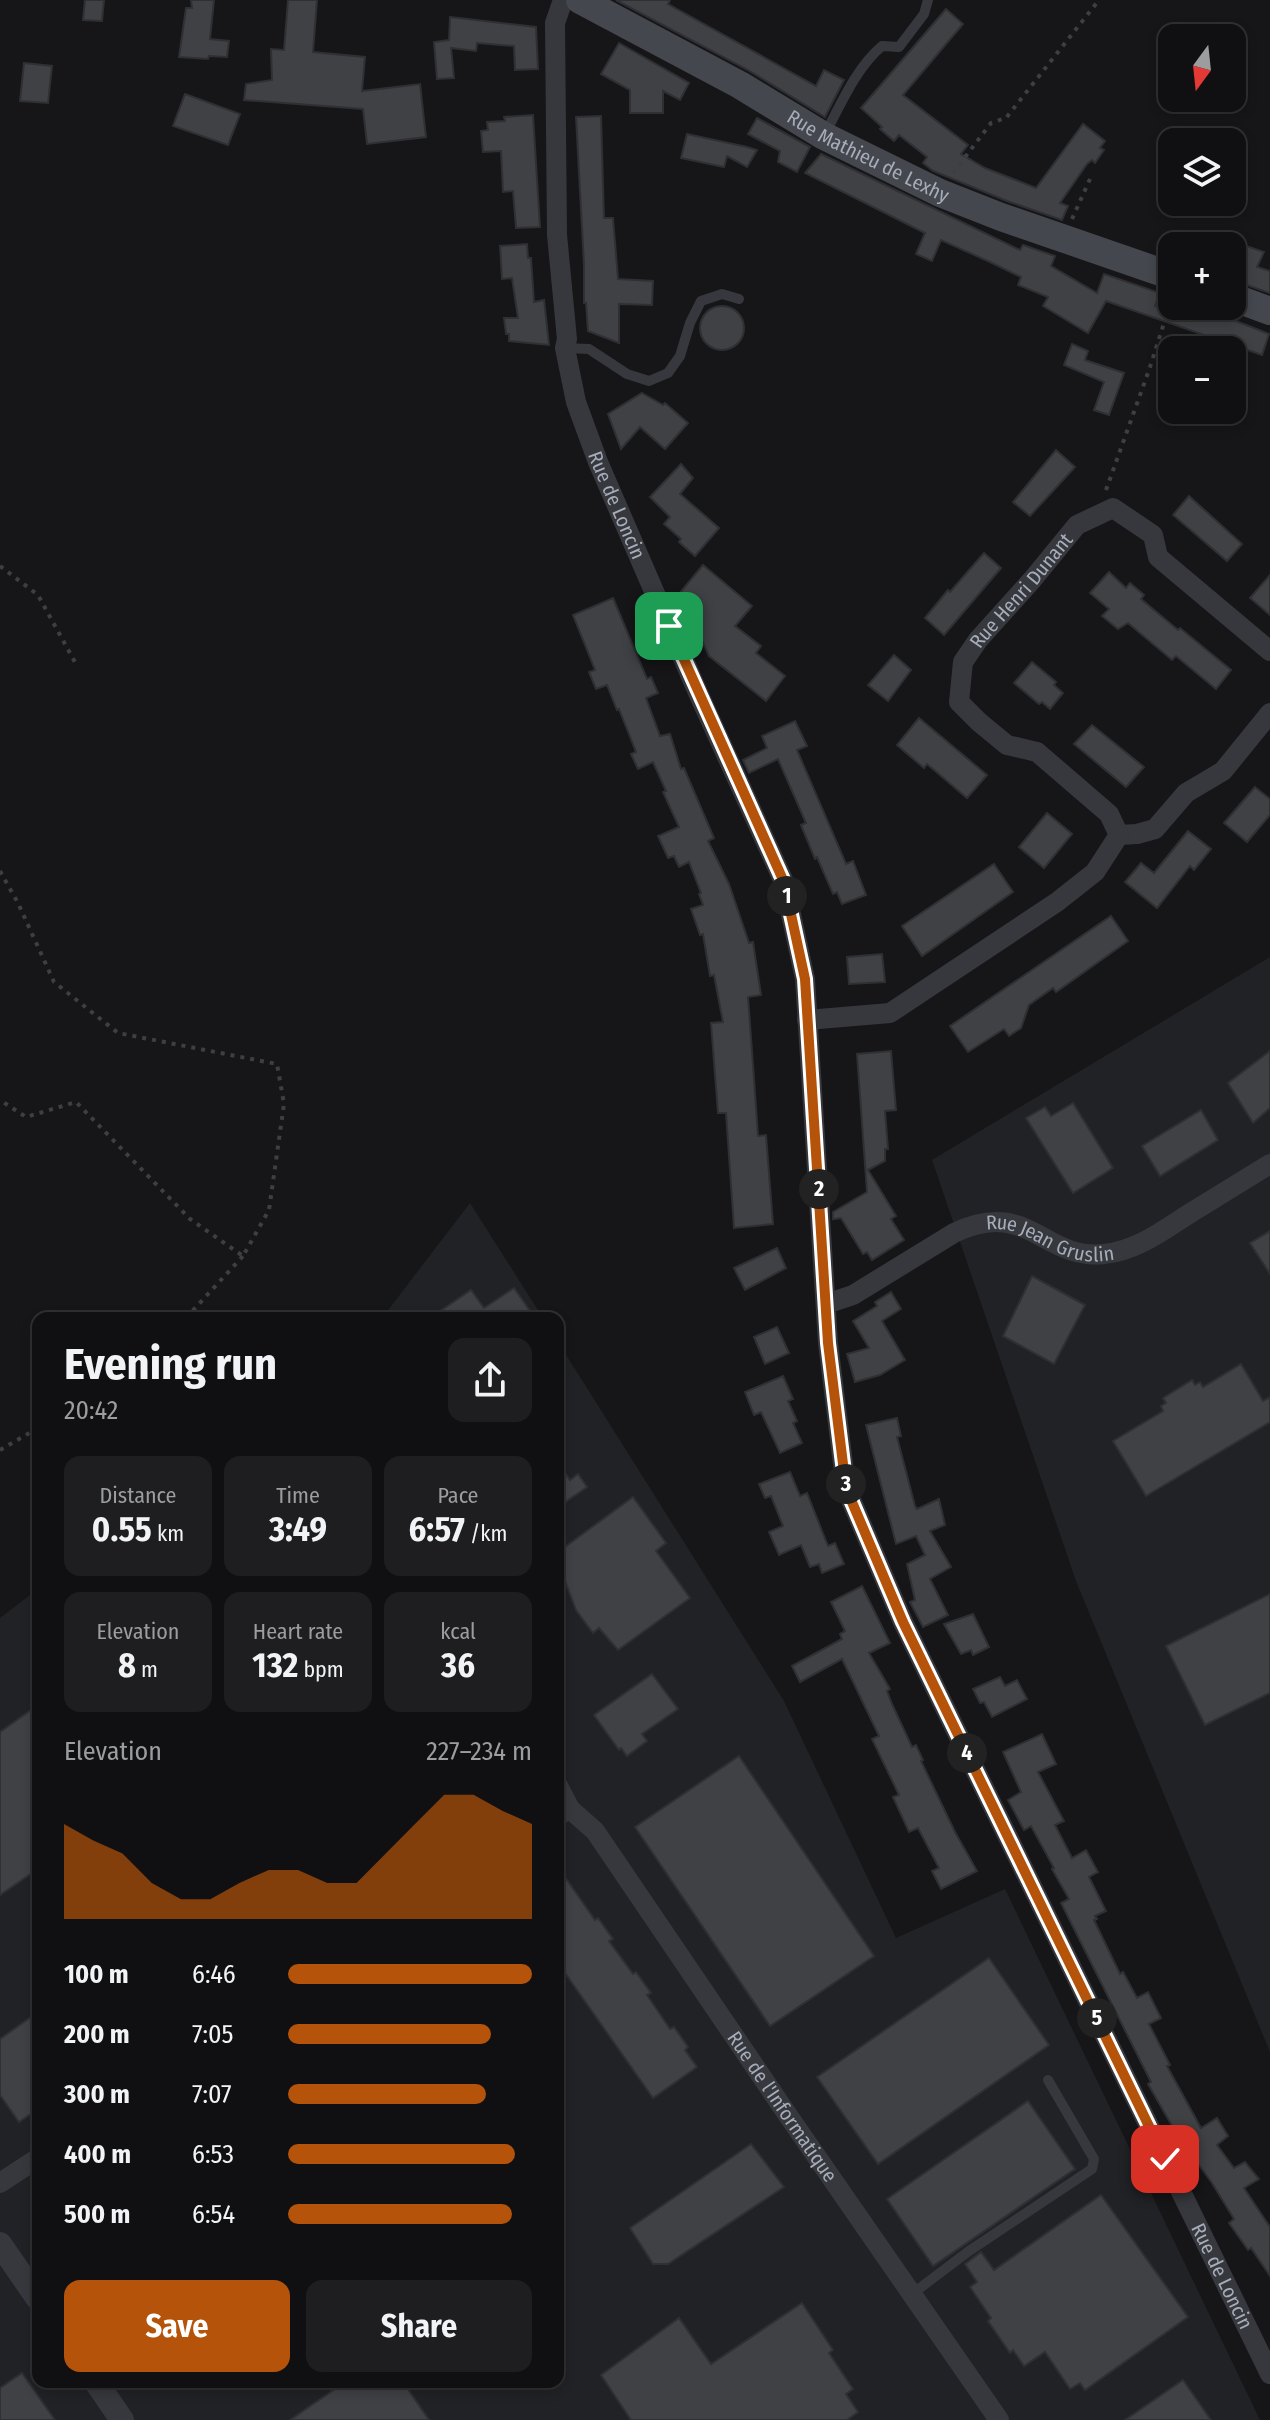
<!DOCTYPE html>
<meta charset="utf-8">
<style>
:root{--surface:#101012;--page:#1e1e20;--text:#f1f3f6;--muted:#9c9d9f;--line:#303032;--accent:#b45309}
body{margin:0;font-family:"Fira Sans Condensed",sans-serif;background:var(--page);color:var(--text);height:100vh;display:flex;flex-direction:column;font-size:30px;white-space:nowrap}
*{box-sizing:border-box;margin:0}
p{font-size:26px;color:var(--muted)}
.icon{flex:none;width:44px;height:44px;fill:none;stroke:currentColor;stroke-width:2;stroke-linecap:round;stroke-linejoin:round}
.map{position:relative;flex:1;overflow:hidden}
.sheet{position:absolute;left:32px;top:1312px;width:532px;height:1076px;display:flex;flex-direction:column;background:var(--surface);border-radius:16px;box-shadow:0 4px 12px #0003,0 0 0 2px var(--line)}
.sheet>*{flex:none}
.needle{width:52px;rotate:195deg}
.buttons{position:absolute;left:1158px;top:24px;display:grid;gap:16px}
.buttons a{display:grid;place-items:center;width:88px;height:88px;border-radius:16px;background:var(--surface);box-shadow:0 4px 12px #0003,0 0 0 2px var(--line);font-size:40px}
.pin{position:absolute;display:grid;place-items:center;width:68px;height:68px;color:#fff;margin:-34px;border-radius:16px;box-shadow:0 4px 12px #0006}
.km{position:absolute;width:40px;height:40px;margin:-20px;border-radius:50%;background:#222;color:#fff;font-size:22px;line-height:40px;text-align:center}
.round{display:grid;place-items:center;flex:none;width:84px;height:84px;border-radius:16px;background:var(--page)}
.headline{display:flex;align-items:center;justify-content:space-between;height:136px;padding:0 32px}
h1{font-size:44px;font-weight:700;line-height:60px}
.stats{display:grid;grid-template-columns:repeat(3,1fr);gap:12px;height:136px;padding:8px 32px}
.stats div{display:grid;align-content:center;border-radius:16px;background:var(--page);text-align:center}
.stats b{font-size:34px;font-weight:700}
.stats small{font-size:22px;font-weight:400}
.stats p{font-size:22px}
.chart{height:224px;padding:16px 32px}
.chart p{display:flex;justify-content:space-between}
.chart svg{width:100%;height:144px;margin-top:8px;fill:var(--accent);opacity:.7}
.action{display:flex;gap:16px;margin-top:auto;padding:16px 32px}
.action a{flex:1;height:92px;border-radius:16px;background:var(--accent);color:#fff;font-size:32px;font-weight:700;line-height:92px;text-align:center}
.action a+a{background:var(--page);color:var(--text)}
ul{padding:0 32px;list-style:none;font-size:26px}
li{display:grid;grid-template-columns:128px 96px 1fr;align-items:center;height:60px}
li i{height:20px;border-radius:10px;background:var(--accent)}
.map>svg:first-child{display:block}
.built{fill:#212225}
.building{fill:#3f4145;stroke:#2f3034;stroke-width:2}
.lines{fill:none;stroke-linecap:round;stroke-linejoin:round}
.path{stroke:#3c3f44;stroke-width:4;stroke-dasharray:4 6;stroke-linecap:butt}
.service{stroke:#36383d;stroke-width:10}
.minor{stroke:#36383d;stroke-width:20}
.tertiary{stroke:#36383d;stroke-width:24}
.secondary{stroke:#44474d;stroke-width:28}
.route-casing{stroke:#fff;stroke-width:16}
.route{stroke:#b45309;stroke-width:10}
.labels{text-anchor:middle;stroke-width:6;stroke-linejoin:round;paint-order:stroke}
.street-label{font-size:20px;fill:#a6adb9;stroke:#111113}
</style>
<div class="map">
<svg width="1270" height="2420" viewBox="0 0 1270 2420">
<rect width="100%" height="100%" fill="#161618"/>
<g class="built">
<path d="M1270,957v1095l-194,-471 -144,-421z"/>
<path d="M470,1203l73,115h-161z"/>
<path d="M558,1342l226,359 112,237 109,-49 255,531h-1260v-802l38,-29v793h520z"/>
</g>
<g class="building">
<path d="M85,0h19l-2,21 -19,-1z"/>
<path d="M191,0h23l-4,39 19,2 -2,16 -18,-1 -1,3 -29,-2 7,-49h6z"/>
<path d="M288,0h29l-4,52 52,5 -3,34 58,-7 6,53 -59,7 -4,-35 -119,-9 2,-16 26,-4 -1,-31 13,1z"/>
<path d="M616,0h54l-2,4 148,82 8,-16 20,10 -19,37 -77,-47z"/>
<path d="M946,9l17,15 -60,71 65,50 -7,9 24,14 51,20 47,-64 22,17 -5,7 4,2 -9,13 -3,-3 -5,4 -27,39 8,3 -6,14 -55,-19 -74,-30 -10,-8 4,-6 -28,-22 -5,6 -14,-12 2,-2 -21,-19z"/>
<path d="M450,17l86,10 2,42 -23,1 -1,-24 -37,-3 -1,8 -25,-3 3,30 -17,1 -3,-37 15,-2z"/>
<path d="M619,43l70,40 -9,17 -17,-9v22h-33v-23l-29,-16z"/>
<path d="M24,63l28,3 -4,37 -28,-2z"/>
<path d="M185,94l55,20 -12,31 -55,-19z"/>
<path d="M533,115l7,112 -24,1 -3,-37 -10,1 -2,-41 -18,1 -2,-21 7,-1 -1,-8 18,-1 -1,-4z"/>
<path d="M601,116l3,102h9l5,61 35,2 -1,24 -33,-1v39l-31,-12 -2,-28h-2v-38l-8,-148z"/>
<path d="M757,118l53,29 -13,25 -19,-10 2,-11 -32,-17z"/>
<path d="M687,134l60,13 10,3 -10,17 -20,-11 -3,11 -43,-9z"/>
<path d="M821,154l199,96 3,-5 32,11 -4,10 46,27 7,-19 56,19 -5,13h43l71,28 -7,21 -156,-54 -18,32 -45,-27 5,-9 -30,-12 3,-8 -31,-15 -49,-22 -9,21 -16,-7 9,-21 -120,-60z"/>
<path d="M1232,241l32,11 -7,15 13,4v22l-38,-13z"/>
<path d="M527,244l1,14h3l3,44 10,-2 5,45 -40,-4v-7h-3l-2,-16h14l-6,-40 -10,1 -2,-33z"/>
<circle cx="722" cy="328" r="22"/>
<path d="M1072,344l16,7 -3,9 39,13 -15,42 -15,-5 10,-28 -40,-17z"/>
<path d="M642,393l21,12 2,-2 23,20 -23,26 -25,-22 -19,22 -13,-35z"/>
<path d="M1056,450l19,17 -45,49 -17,-14z"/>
<path d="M681,464l12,14 -13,16 39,34 -24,28 -16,-14 2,-3 -17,-15 6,-7 -20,-20z"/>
<path d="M1189,496l53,48 -15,17 -54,-46z"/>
<path d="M984,553l17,15 -57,67 -19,-17 23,-28 2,2z"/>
<path d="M703,565l49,41 -17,20 26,20 -5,7 29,23 -19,25 -57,-45 -19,-41 5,-6 -17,-14z"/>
<path d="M1109,572l17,16 4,-5 14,12 -3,4 37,31 2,-2 51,42 -15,19 -40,-33 -4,4 -44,-37 -10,6 -16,-13 7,-7 -19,-16z"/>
<path d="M1270,575v40l-20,-17z"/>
<path d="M613,598l34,81 4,-2 7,16 -12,5 14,38 10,-2 11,35 3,-1 30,70 -6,3 21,43 20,59 4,-1 8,53 -13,2 5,68 5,71 8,-1 7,89 -39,4 -8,-115h-8l-7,-90 12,-1 -9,-47 -4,1 -7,-42 -3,1 -9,-26 12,-4 -4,-11 2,-1 -12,-31 -10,5 -5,-11 -6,2 -10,-22 21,-9 -16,-35 3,-1 -13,-29 -15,7 -7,-15 5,-2 -17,-43 -2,1 -10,-25 -11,4 -7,-17 6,-2 -22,-55z"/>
<path d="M894,655l17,15 -23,31 -20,-16z"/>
<path d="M1032,662l24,20 -2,3 9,8 -13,16 -8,-7 -3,2 -25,-21z"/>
<path d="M919,718l68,57 -20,23 -40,-34 -3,4 -27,-23z"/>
<path d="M795,721l12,25 -10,4 49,114 7,-3 13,34 -24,9 -5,-12 -4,2 -16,-37 -2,2 -14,-34 5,-2 -28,-64 -29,14 -6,-13 24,-12 -5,-12z"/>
<path d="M1092,725l52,42 -18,20 -52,-43z"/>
<path d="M1255,787l15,12v16l-23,27 -23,-19z"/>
<path d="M1047,813l25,21 -28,34 -25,-21z"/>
<path d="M1188,831l23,18 -17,21 -4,-4 -33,42 -32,-26 16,-19 13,10z"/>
<path d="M994,864l19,28 -91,64 -20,-30z"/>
<path d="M1111,916l17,25 -72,51 -3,-4 -24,17 -8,23 -12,8 -5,-7 -36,23 -18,-26z"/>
<path d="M882,954l3,28 -36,2 -2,-27z"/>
<path d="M891,1051l5,59 -11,1 3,38h-3v12l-17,9 28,46 -5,3 13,21 -32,20 -5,-8 -4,2 -22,-36 -8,1v-7l34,-20 -10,-138z"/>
<path d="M1270,1051v57l-17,15 -25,-40z"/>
<path d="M1073,1103l40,65 -40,25 -47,-75 19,-11 6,9z"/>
<path d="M1201,1110l17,30 -58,36 -18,-30z"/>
<path d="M1270,1231v43l-20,-31z"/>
<path d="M777,1248l9,20 -41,22 -11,-22z"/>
<path d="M1032,1276l53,29 -31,59 -51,-28z"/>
<path d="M514,1288l21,30h-105l41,-28 13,18z"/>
<path d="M891,1292l10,17 -19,12 23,39 -25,15 -25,7 -8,-28 22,-6 -16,-27 24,-15 -2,-4z"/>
<path d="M777,1327l12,26 -24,11 -11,-27z"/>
<path d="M1241,1364l22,37 7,-4v25l-124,74 -33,-55 50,-30 -2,-5 5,-3 -3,-5 29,-18 3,5 5,-3 3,5z"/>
<path d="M783,1376l10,23 -5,2 9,20 -4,2 9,20 -22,10 -19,-41 -7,3 -9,-23z"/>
<path d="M897,1418l4,18 -4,1 18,69 2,3 22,-10 6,26 -15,6 21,36 -21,12 18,36 -25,12 -13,-25 5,-2 -8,-36 18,-9 -9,-19 -20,8 -30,-119z"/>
<path d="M558,1463l12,17 8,-6 9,13 -29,20z"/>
<path d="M790,1472l10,24 7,-3 21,53 7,-3 9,21 -22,9 -3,-9 -9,3 -9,-22 -22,10 -10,-23 14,-6 -12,-30 -6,2 -6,-14z"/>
<path d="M633,1497l33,46 -10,8 34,47 -72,52 -19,-22 -6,5 -17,-23 -11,-29 -7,-10v-19z"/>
<path d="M862,1586l28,57 -21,10 21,36 -3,2 5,13 20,43 4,-2 7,15 -2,1 34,71 22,39 -36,18 -9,-18 7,-3 -21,-40 -9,4 -16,-35 6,-2 -27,-56 7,-3 -37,-77 -42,23 -8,-16 50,-27 -2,-5 5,-3 -14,-29z"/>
<path d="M1270,1594v99l-65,32 -39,-79z"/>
<path d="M973,1614l16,33 -16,8 -2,-5 -10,4 -17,-30z"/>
<path d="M652,1674l26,35 -36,25 5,7 -20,15 -6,-8 -2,2 -25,-35z"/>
<path d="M1000,1677l5,9 12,-6 10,19 -35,18 -8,-15 -4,1 -7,-14z"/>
<path d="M38,1705v164l-38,26v-163z"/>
<path d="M1042,1734l14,30 -18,8 26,49 -9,4 17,33 14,-8 12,22 -9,5 17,34 -11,5 2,3 -3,1 26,54 3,-2 14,26 11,-6 13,26 -12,6 21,41 -3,1 34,62 16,-10 11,18 -11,9 17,23 11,-6 14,17 -15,9 26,39v49l-19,-28 -3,2 -19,-27 5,-4 -22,-36 -33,-45 -31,-54 3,-2 -90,-179 8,-4 -17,-30 2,-1 -23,-42 -7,4 -16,-30 13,-8 -18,-40z"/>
<path d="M739,1756l135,200 -104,70 -135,-199z"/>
<path d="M558,1867l37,53 3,-2 15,21 -4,2 24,33 3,-2 15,21 -4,2 23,34 4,-2 14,20 -3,3 12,17 -44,31 -95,-135z"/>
<path d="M989,1958l60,87 -171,119 -61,-87z"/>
<path d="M38,2012v97l-19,13 -19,-27v-56z"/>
<path d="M1028,2101l47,68 -142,97 -46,-67z"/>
<path d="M751,2144l33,43 -116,77h-15l-23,-36z"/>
<path d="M1101,2195l87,122 -103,73 -5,-7 -10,6 -25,-37 -21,14 -11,-16 -3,3 -22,-32 3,-3 -21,-31 7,-5 -12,-18 16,-12 13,18z"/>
<path d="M802,2303l31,47 -4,3 24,36 -7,5 12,18 -11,8h-216l-30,-45 78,-57 32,46z"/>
<path d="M22,2373l33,47h-55v-32z"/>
<path d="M1183,2380l28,40h-86z"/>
<path d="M345,2382h58l26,38h-139z"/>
</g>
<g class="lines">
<g class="path">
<path d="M953,173l38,-50 15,-5 93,-118"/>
<path d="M1072,219l18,-40"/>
<path d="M1106,490l43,-120 23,-72"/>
<path d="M0,566l38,29 38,69"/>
<path d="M0,871l18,32 36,79 64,51 159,31 7,40 -15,106 -26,46 -53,-37 -114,-117 -50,15 -26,-17"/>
<path d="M186,1318l57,-62"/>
<path d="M0,1450l38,-22"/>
</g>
<g class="service">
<path d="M825,134c16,-30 31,-66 57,-88l17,1 25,-33 4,-14"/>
<path d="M565,348l24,1 38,25 22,7 19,-8 12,-17 10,-33 11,-22 21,-7 17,5"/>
<path d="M912,2294l57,-43 123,-82 2,-10 -46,-79"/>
</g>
<g class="minor">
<path id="s1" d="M563,0l-8,23 2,212 10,104 -2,9 11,54 22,60 101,233 85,187 21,97 23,364 18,145 57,134 367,752"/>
<path id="s2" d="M1119,835l-10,-21 -72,-62 -30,-7 -28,-23 -20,-20 4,-40 15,-22 54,-60 45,-55 36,-17 40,27 5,22 112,94"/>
<path d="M1119,835l18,-1 18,-5 31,-36 37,-22 47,-58"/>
<path d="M807,1020l83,-7 167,-111 38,-30 24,-37"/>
<path id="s3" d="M826,1304l27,-9 101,-62c74,-36 90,28 150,21 33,-3 61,-25 88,-42 26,-16 52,-32 78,-48"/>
<path d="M558,1786l12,23"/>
<path id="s4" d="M558,1815l12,-6 25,22 190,280 214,309"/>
<path d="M0,2183l38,-25"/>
</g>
<g class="tertiary">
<path d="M0,2244l38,55"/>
<path d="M96,2382l26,38"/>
</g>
<g class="secondary">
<path id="s5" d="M580,0l160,85 84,51 116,57 61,24 171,59"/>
<path d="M1232,297l38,14"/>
</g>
</g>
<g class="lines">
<g class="route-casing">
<path id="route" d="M669,626l115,256 21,97 23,364 18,145 57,134 262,537"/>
</g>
<use href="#route" class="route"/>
</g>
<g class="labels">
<g class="street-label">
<text dy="7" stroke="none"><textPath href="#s5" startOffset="328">Rue Mathieu de Lexhy</textPath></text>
<text dy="7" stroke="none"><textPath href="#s1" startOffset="516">Rue de Loncin</textPath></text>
<text dy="7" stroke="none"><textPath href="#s2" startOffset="346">Rue Henri Dunant</textPath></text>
<text dy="7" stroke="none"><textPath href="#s3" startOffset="248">Rue Jean Gruslin</textPath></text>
<text dy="7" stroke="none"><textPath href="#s4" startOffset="380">Rue de l'Informatique</textPath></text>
<text dy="7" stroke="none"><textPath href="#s1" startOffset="2412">Rue de Loncin</textPath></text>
</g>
</g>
</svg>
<div class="buttons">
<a><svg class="needle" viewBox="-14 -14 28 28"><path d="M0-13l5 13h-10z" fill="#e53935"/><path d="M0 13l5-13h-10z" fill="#9c9d9f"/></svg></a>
<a><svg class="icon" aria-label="layers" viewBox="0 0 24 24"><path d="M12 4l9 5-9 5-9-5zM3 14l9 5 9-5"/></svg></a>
<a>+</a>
<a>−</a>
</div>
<div class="pin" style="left:669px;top:626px;background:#1e9e55"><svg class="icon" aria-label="arrive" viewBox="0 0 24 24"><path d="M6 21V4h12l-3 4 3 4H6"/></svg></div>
<div class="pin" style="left:1165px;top:2159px;background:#d93025"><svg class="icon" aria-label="check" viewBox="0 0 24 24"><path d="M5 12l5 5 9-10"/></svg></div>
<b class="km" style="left:787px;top:896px">1</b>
<b class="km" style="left:819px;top:1189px">2</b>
<b class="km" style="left:846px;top:1484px">3</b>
<b class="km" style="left:967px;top:1753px">4</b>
<b class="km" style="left:1097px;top:2018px">5</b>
<section class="sheet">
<div class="headline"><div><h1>Evening run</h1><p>20:42</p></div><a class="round"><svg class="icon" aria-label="share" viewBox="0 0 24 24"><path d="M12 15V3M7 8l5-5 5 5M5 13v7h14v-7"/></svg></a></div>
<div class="stats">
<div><p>Distance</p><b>0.55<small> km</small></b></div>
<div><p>Time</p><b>3:49</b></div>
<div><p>Pace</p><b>6:57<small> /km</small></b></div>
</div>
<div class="stats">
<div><p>Elevation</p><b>8<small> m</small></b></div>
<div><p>Heart rate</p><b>132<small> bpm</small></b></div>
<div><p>kcal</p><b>36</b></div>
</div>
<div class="chart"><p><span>Elevation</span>227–234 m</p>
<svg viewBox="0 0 160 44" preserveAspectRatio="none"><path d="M0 44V15L10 20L20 24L30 33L40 38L50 38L60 33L70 29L80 29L90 33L100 33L110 24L120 15L130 6L140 6L150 11L160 15V44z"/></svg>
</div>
<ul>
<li><b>100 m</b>6:46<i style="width:100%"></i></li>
<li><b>200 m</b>7:05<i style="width:83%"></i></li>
<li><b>300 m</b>7:07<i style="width:81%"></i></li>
<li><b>400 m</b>6:53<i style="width:93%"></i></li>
<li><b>500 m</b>6:54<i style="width:92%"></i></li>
</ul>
<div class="action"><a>Save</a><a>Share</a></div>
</section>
</div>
